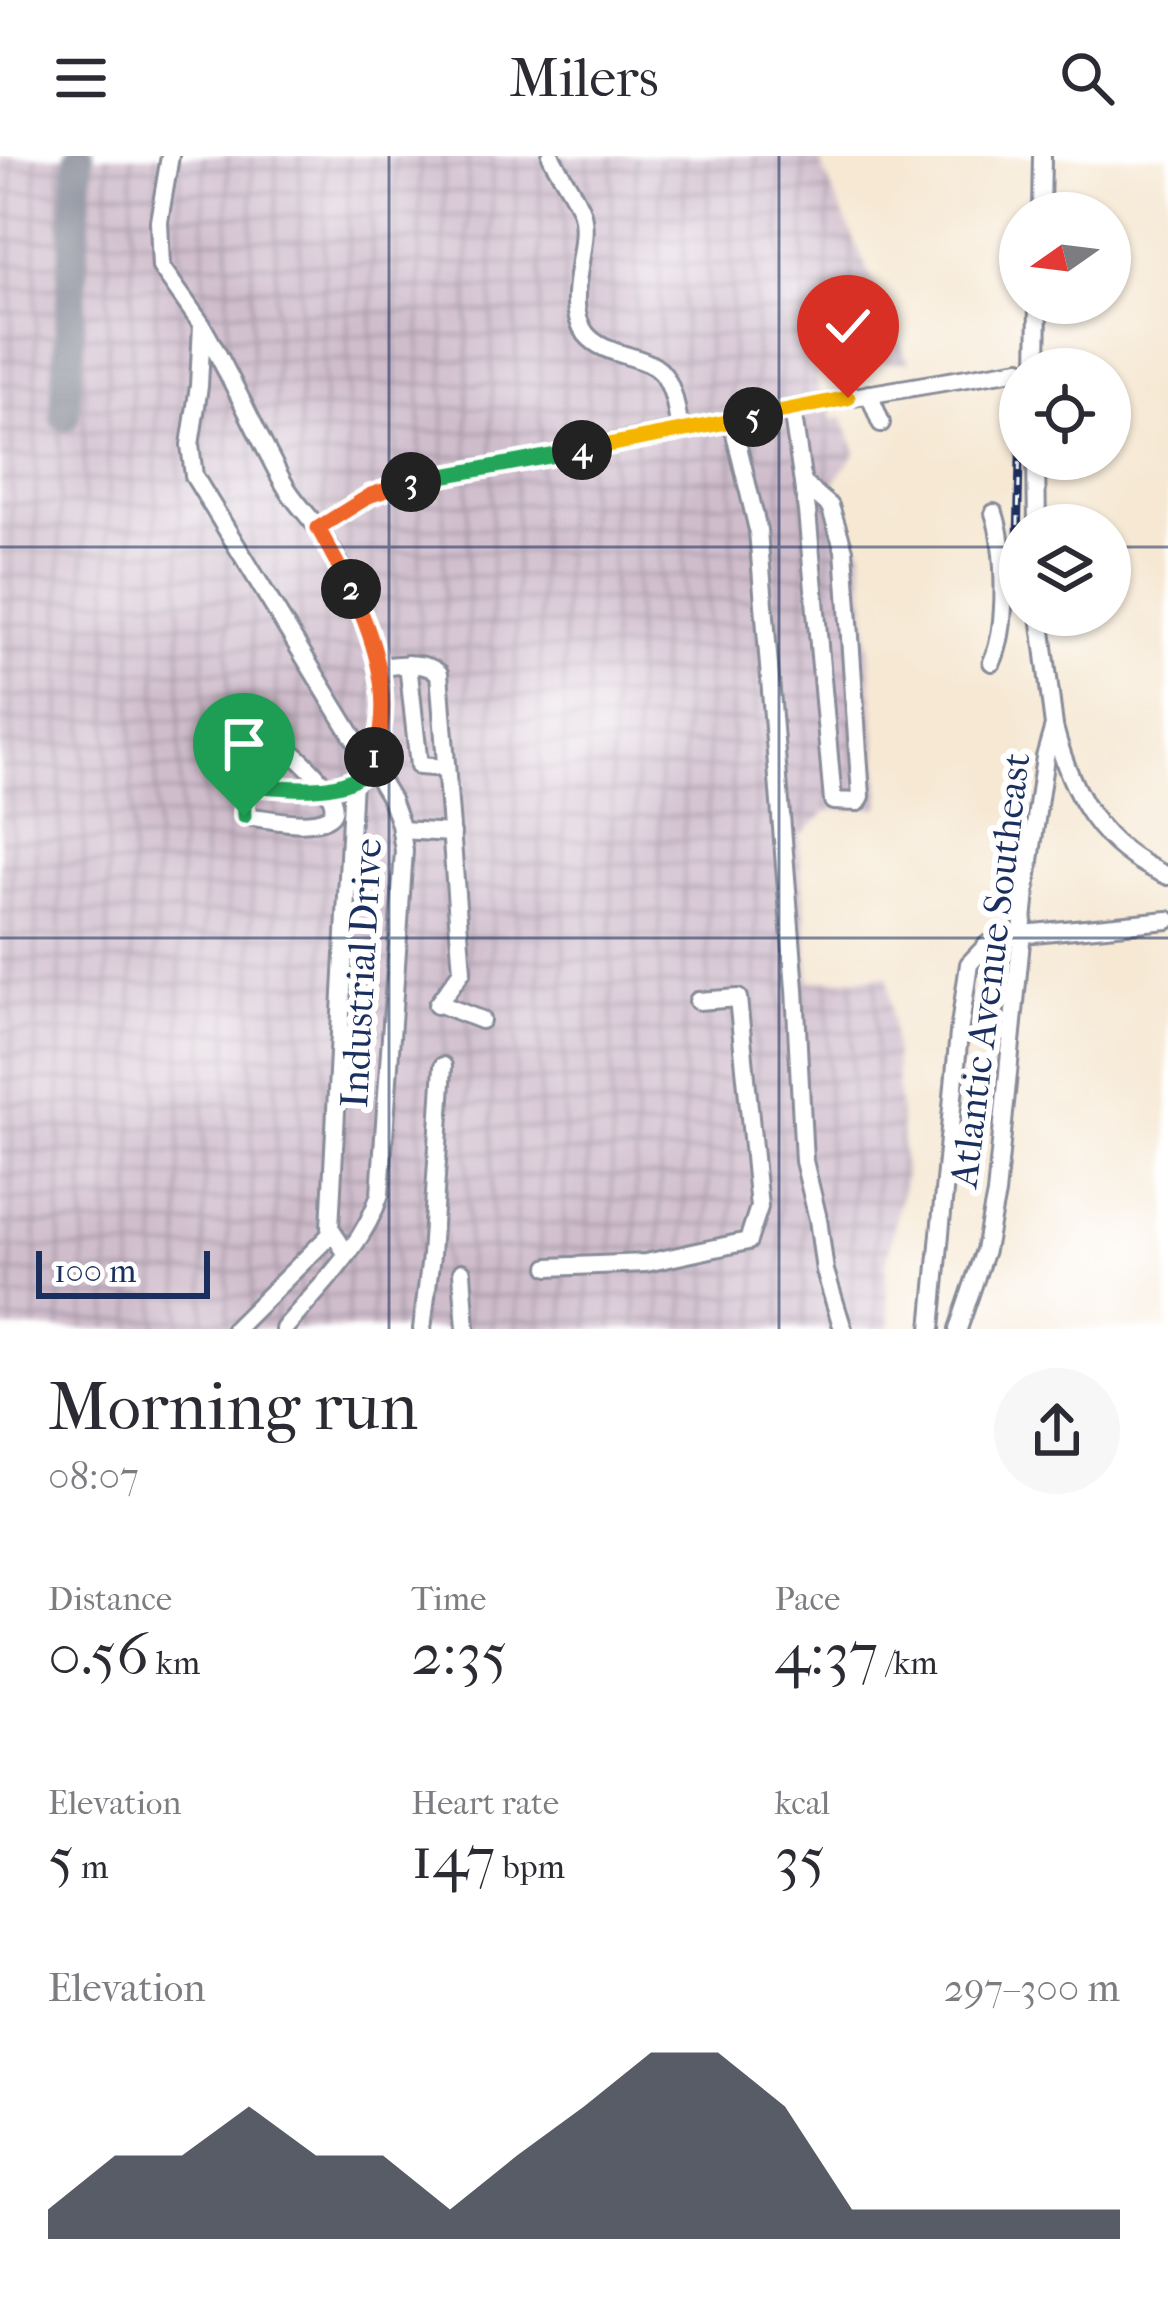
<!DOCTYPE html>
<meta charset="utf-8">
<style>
:root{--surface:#fff;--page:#f7f7f7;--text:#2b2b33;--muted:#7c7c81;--accent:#111827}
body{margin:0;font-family:"IM FELL French Canon",serif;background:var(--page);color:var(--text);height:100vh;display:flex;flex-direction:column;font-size:45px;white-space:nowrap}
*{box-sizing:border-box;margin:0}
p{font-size:39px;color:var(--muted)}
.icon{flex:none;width:66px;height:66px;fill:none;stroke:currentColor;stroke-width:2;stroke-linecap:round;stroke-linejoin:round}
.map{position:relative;height:1173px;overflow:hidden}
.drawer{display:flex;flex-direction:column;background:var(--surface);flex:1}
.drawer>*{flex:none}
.needle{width:78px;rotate:256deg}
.controls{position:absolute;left:999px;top:36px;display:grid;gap:24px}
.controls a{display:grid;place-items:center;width:132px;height:132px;border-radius:50%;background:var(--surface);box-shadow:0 3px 9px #0004;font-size:60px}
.scale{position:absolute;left:36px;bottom:30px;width:174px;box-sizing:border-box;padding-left:12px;border:6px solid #1b2f5e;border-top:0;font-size:33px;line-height:42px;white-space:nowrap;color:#1b2f5e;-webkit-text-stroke:9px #fff;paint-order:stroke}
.pin{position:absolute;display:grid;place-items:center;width:102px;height:102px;color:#fff;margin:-123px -51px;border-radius:50% 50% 50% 0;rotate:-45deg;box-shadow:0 0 12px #0007}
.pin .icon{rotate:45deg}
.km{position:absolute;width:60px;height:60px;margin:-30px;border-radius:50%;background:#222;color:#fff;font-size:33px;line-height:60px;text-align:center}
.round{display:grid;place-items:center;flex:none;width:126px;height:126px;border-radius:63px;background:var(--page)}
.head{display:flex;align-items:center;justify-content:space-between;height:204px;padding:0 48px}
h1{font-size:66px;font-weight:600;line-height:90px}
.stats{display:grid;grid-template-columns:repeat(3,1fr);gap:18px;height:204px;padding:12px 48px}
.stats div{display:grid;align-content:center}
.stats b{font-size:60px;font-weight:600}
.stats small{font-size:33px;font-weight:400}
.stats p{font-size:33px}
.chart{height:336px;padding:24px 48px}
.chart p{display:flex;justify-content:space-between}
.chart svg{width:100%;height:216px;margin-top:12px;fill:var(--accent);opacity:.7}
header{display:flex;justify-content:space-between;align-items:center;height:156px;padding:0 48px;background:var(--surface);font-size:54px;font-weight:600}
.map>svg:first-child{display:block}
.industrial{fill:url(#industrial-grid)}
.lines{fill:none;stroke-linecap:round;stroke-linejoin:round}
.taxiway{stroke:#888c98;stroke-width:30}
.minor-casing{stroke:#888c98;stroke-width:22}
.minor{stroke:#fff;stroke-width:16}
.rail-casing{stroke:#1b2f5e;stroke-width:8}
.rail{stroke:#fff;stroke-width:3;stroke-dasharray:9;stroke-linecap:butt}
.split-1-casing{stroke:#fff;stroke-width:24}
.split-2-casing{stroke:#fff;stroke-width:24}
.split-3-casing{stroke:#fff;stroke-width:24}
.split-4-casing{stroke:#fff;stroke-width:24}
.split-5-casing{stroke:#fff;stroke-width:24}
.split-6-casing{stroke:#fff;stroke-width:24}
.split-1{stroke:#22a559;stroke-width:15}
.split-2{stroke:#f0652b;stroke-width:15}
.split-3{stroke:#f0652b;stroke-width:15}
.split-4{stroke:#22a559;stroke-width:15}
.split-5{stroke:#f5b400;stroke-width:15}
.split-6{stroke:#f5b400;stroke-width:15}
.grid{fill:none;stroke:#1b2f5e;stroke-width:3;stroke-opacity:0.55}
.labels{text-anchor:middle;stroke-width:12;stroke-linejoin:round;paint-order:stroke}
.street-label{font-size:39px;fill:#1b2f5e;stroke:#fff}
</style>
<header><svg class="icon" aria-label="menu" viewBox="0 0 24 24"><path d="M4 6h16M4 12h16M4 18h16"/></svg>Milers<svg class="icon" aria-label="search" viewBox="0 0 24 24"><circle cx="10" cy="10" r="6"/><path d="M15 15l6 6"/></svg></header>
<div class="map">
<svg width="1168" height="1173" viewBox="0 0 1168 1173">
<defs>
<pattern id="industrial-grid" width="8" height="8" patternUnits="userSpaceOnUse" patternTransform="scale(3)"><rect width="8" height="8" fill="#d0bdcc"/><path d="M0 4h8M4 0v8" fill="none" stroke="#a89aa9"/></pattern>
</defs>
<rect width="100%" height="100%" fill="#fff"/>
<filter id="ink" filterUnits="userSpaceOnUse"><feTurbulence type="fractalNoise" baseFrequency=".00833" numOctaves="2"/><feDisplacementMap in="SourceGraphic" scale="24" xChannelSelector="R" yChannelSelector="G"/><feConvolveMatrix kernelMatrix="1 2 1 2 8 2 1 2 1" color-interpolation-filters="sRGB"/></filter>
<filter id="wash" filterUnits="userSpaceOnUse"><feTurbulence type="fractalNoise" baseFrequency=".004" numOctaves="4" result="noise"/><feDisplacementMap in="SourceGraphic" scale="48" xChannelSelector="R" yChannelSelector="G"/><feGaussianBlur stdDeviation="2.7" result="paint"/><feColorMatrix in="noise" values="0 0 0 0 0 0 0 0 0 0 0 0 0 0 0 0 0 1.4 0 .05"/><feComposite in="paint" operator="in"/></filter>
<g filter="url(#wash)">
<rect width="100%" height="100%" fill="#f6e8d3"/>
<path class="industrial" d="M0,0h817l92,206 -52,1 -41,10 5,31h8l3,16 10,-3 14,35 -28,39 6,2 28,57 19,257 -54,4 -28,26 11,144 78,-5 17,200 -20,91 5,62h-890z"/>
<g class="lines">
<path class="taxiway" d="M65,260l14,-260"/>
</g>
</g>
<g filter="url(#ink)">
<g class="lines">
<g class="minor-casing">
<g id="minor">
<path d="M170,0l-11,65 2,46 41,58 -3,61 -9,59 4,31 197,323 9,25 4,27 -24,343c-16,52 -62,94 -96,135"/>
<path d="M551,0c8,17 27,42 31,58 9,33 -21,89 4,120 20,25 65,19 79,43 10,16 12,36 15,54"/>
<path d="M1041,57l1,-57"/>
<path d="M202,170c30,51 53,105 81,156 9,17 22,29 33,44 39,53 107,206 37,253l-23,449 16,25"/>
<path d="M1037,213l1,-66"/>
<path d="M869,238l12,29"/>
<path d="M792,253l15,102 26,290 25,1 3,-6 -17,-246 -14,-44 -27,-23"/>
<path d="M732,265l26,109 37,459 9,172 14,58 7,52 18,58"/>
<path d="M1036,303l1,66"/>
<path d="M318,372l53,-33 44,-14 421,-81 184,-31"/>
<path d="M992,506c16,-34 14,-113 2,-149"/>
<path d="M408,508l11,102 27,2"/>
<path d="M379,511c19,-2 43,-7 60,6l23,298 -25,34"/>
<path d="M1054,571c18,69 46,120 114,149"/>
<path d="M250,593l39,1c12,10 65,56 36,69 -21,9 -59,-1 -80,-3l-2,-52z"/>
<path d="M243,629l83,3 27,-9"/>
<path d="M401,674l51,3"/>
<path d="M445,850l36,14"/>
<path d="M549,1111l97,-4 102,-22 11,-34 -21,-209 -40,3"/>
<path d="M462,1116l4,57"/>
<path d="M235,1173l98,-97"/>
<path d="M422,1173l9,-73 12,-190"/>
<path d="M931,1173l28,-296 10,-69 19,-20 35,-10 145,-14"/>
<path d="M958,1173l27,-79 11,-56 31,-313 18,-124 9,-31 -14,-111"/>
</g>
</g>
<use href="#minor" class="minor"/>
<g class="rail-casing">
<path id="rail" d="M1017,405l3,-118"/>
</g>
<use href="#rail" class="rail"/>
</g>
</g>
<g class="lines" filter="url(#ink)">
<g class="split-1-casing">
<path id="split-1" d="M244,660l-1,-31c37,1 114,16 131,-28"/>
</g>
<g class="split-2-casing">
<path id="split-2" d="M351,433c24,52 44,112 23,168"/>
</g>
<g class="split-3-casing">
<path id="split-3" d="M351,433l-33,-61 53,-33 40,-13"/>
</g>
<g class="split-4-casing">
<path id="split-4" d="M411,326l171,-32"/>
</g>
<g class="split-5-casing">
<path id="split-5" d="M582,294l171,-33"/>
</g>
<g class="split-6-casing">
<path id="split-6" d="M753,261l95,-19"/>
</g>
<use href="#split-1" class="split-1"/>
<use href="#split-2" class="split-2"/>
<use href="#split-3" class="split-3"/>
<use href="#split-4" class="split-4"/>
<use href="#split-5" class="split-5"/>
<use href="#split-6" class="split-6"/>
</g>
<path class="grid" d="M389,0v1173M779,0v1173M0,391h1020M1110,391h58M0,782h1168"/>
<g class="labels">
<g class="street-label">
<text transform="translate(989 814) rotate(-83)" y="14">Atlantic Avenue Southeast</text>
<text transform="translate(360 817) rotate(-87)" y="14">Industrial Drive</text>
</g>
</g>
</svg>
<div class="controls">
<a><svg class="needle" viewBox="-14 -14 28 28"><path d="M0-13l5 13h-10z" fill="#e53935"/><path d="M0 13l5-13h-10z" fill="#7c7c81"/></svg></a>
<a><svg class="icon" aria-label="locate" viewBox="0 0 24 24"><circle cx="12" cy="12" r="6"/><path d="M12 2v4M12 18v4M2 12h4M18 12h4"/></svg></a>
<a><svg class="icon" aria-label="layers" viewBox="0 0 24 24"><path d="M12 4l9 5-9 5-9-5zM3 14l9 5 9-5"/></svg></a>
</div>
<div class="scale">100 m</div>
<div class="pin" style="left:244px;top:660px;background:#1e9e55"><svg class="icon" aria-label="arrive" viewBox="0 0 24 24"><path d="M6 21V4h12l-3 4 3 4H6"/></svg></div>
<div class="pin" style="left:848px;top:242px;background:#d93025"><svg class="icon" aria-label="check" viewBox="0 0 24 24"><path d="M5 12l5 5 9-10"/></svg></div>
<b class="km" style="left:374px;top:601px">1</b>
<b class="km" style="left:351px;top:433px">2</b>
<b class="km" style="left:411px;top:326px">3</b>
<b class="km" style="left:582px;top:294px">4</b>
<b class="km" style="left:753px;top:261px">5</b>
</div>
<section class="drawer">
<div class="head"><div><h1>Morning run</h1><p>08:07</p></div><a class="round"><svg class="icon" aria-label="share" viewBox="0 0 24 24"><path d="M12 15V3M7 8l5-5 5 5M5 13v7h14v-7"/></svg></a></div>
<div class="stats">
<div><p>Distance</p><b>0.56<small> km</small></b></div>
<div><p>Time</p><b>2:35</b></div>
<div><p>Pace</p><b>4:37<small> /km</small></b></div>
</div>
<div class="stats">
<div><p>Elevation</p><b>5<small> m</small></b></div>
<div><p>Heart rate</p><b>147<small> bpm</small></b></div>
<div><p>kcal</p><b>35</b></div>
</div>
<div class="chart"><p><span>Elevation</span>297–300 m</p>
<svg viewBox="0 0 160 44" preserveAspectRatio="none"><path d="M0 44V38L10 27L20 27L30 17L40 27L50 27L60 38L70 27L80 17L90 6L100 6L110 17L120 38L130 38L140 38L150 38L160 38V44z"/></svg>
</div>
</section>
